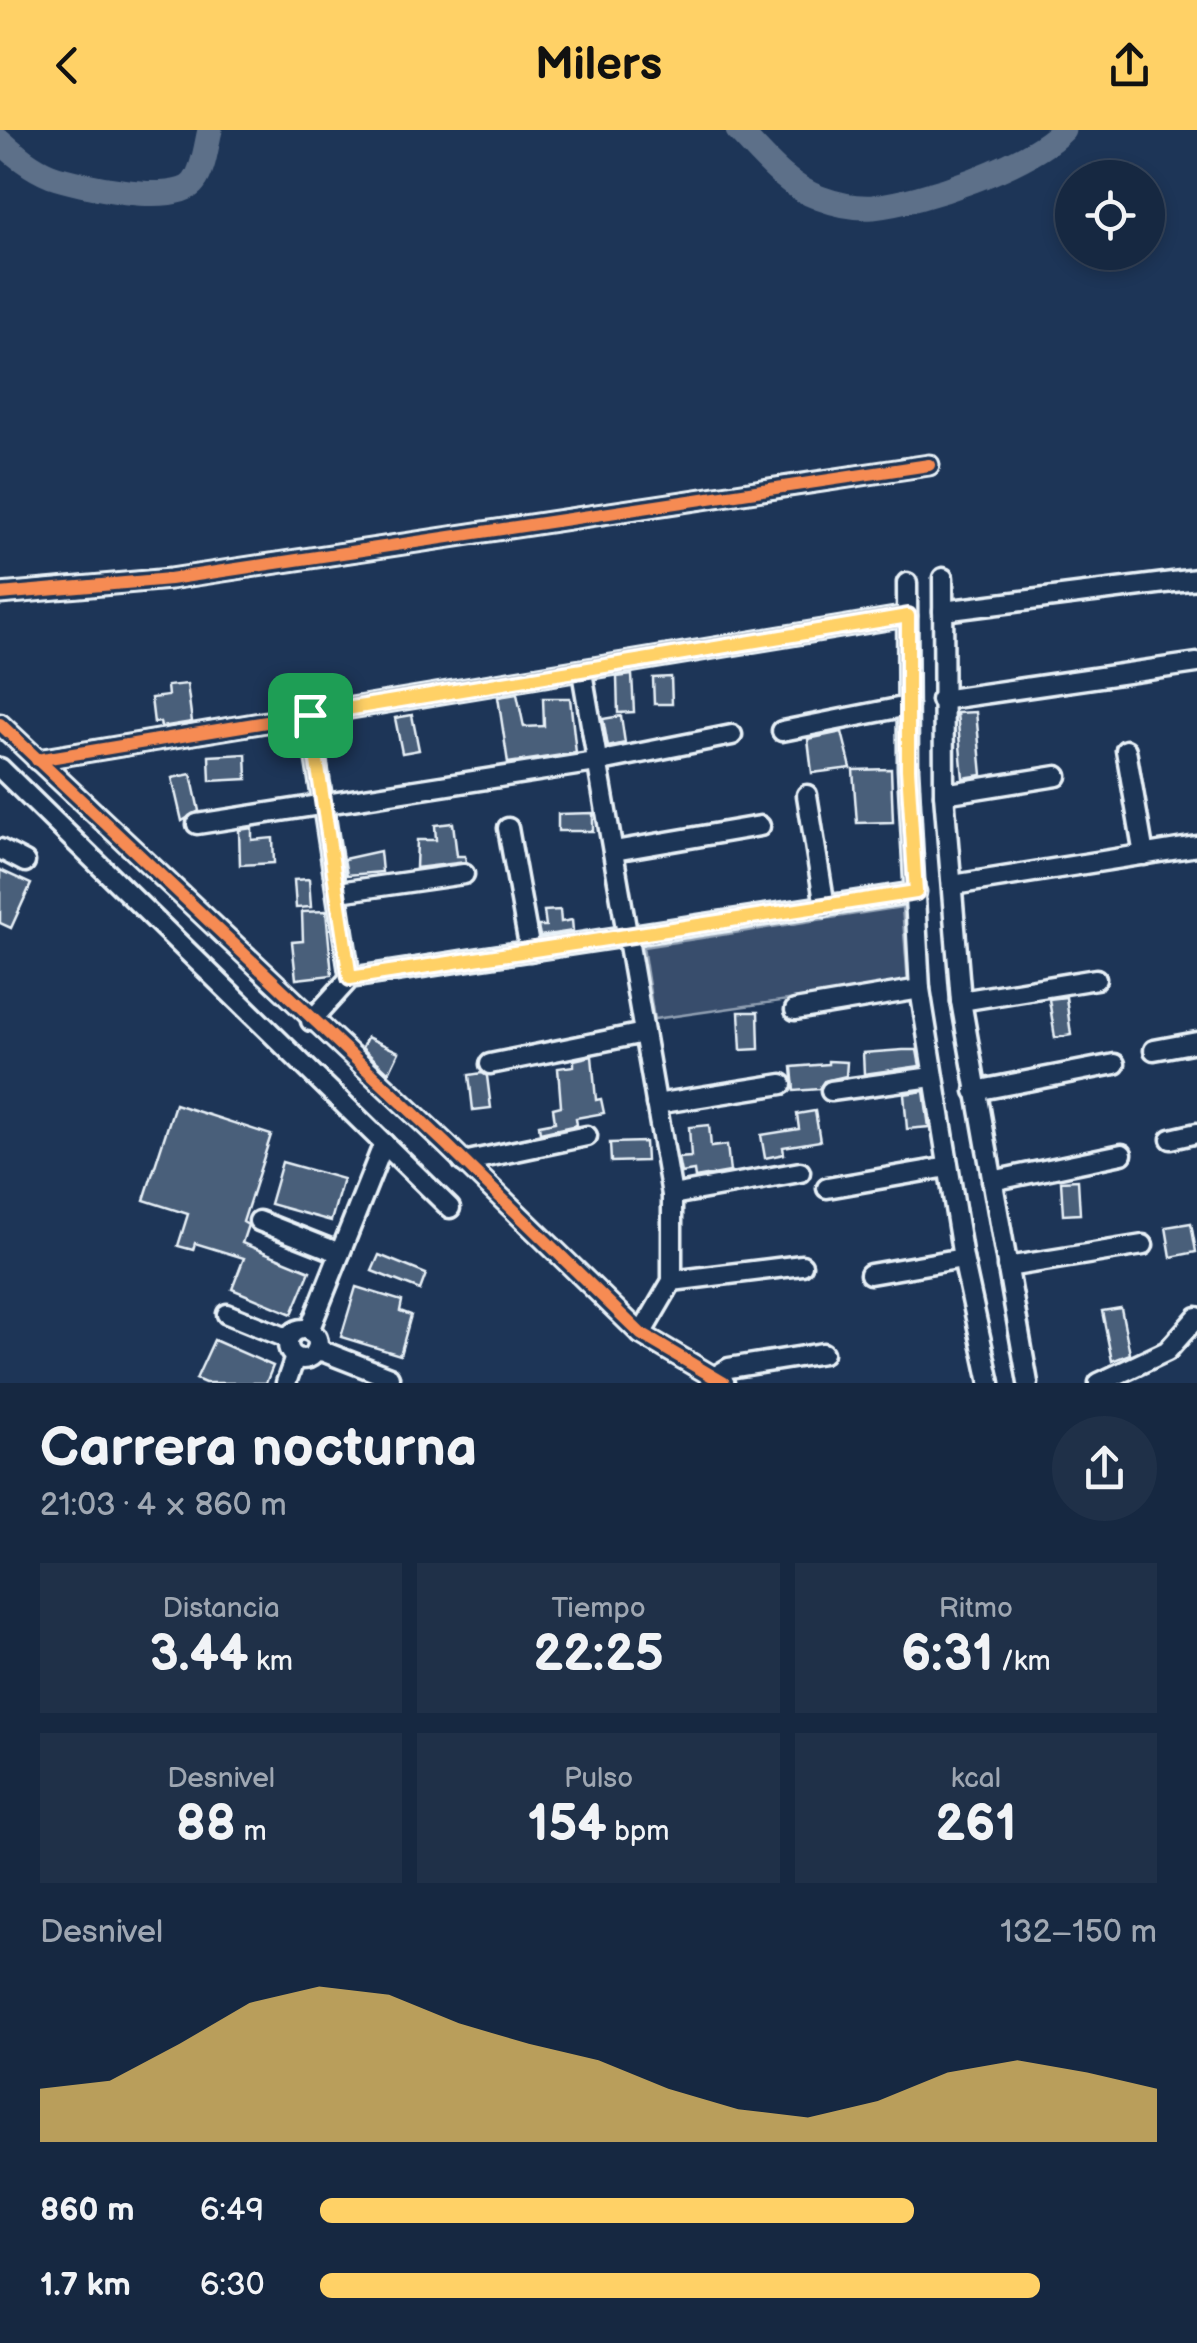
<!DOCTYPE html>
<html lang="es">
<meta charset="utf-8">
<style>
:root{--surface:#162841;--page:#1f3048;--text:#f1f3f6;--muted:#9ea6b1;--line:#35445a;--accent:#ffd166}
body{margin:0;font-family:"Balsamiq Sans",sans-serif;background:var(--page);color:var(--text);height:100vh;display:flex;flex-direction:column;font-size:38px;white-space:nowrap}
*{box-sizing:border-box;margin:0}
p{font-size:32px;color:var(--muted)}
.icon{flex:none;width:55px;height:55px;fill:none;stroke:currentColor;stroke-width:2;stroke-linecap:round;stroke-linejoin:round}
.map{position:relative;height:1253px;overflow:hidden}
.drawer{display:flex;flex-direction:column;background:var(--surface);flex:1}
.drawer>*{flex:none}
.buttons{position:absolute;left:1055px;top:30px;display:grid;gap:20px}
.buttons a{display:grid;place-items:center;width:110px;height:110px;border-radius:50%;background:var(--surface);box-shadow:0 5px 15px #0003,0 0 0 2px var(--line);font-size:50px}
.pin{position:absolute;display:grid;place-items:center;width:85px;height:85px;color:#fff;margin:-42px;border-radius:20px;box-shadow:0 5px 15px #0006}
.round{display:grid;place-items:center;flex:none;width:105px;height:105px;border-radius:52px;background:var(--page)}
.headline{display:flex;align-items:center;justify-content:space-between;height:170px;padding:0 40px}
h1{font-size:55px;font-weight:600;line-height:75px}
.figures{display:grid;grid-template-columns:repeat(3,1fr);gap:15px;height:170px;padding:10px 40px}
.figures div{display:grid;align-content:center;border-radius:0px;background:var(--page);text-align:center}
.figures b{font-size:50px;font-weight:600}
.figures small{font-size:28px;font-weight:400}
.figures p{font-size:28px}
.chart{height:280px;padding:20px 40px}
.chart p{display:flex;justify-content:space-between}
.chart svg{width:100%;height:180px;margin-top:10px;fill:var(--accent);opacity:.7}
ul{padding:0 40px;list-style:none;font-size:32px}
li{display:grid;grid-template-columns:160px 120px 1fr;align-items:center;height:75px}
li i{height:25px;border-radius:12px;background:var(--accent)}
header{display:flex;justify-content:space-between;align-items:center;height:130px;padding:0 40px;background:var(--accent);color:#111;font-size:45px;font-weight:600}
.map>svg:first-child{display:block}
.green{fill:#374d6c;stroke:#909fb2;stroke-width:2.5}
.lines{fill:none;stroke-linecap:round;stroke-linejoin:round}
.river{stroke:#5d7089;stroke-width:25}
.building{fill:#495e7a;stroke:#e8f1f8;stroke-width:2.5}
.minor-casing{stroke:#e8f1f8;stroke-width:25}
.minor{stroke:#1d3557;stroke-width:18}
.cycleway-casing{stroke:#1d3557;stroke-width:19}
.cycleway{stroke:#f68b52;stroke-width:12}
.route-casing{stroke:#fff;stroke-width:20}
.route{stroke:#ffd166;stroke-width:12}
</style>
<header><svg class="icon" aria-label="back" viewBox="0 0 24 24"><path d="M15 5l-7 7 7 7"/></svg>Milers<svg class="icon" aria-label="share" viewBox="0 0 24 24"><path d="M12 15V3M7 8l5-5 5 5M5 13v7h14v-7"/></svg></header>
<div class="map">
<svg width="1197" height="1253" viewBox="0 0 1197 1253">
<rect width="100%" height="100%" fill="#1d3557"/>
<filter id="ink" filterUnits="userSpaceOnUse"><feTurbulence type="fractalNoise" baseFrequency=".01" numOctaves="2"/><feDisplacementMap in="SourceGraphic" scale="20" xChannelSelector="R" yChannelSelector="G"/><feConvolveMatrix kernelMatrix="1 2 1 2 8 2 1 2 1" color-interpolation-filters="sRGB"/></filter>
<g filter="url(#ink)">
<path class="green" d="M902,777l6,76 -254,36 -11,-72z"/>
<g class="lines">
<g class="river">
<path d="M738,0c24,25 48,56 82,68 16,6 35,10 53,9 49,-5 155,-41 190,-77"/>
<path d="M0,11c16,14 31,27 51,35 26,9 125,31 143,6 10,-13 12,-36 16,-52"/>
</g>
</g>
<g class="building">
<path d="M632,545l2,37 -16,1 -1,-36z"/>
<path d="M671,547l1,27h-18l-1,-26z"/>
<path d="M187,554l5,38 -31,5 -1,-5 -6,1 -3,-25 17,-2 -1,-10z"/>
<path d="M517,564l7,33 20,-1 -1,-28h27l6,55 -68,10 -10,-66z"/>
<path d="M976,582l6,63 -19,3 -6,-65z"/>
<path d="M412,585l7,35 -17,3 -7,-35z"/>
<path d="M621,586l4,27 -17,4 -5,-28z"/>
<path d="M842,602l9,36 -39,5 -4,-34z"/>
<path d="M246,624l1,25 -37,2 -1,-25z"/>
<path d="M891,639l2,53 -36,1 -4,-53z"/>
<path d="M191,644l8,37 -17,10 -10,-43z"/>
<path d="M593,683v18h-35v-17z"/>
<path d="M453,693l4,33h8l1,6 -50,6 1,-28h19l-1,-15z"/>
<path d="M252,698v12l21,-2 1,25 -34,2 -1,-35z"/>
<path d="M380,721l2,21 -35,3 -3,-16z"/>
<path d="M0,740l31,14 -20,44 -11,-5z"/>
<path d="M309,749l2,28 -15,1 -2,-28z"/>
<path d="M560,780l1,12 11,-2 1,11 -33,5 -2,-10h8l-2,-15z"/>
<path d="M326,781l6,64 -36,4 -4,-37 11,-1 -1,-29z"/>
<path d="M1066,867l5,38 -16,3 -6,-39z"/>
<path d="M739,882h19l1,37 -18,1z"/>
<path d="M367,907l32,15 -10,21 -27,-25z"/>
<path d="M903,920h14l3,16 -56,8 -1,-21z"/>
<path d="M592,926l4,44 5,-1 3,14 -28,5 1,7 -37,8 -1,-8 16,-3 -2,-14 8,-2 -3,-38 16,-2v-6z"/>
<path d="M828,931l19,1 -1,14 -22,5 -5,8 -25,2 -2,-24 36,-3z"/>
<path d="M482,943l5,3 4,32 -18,2 -4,-35z"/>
<path d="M924,961l5,36 -22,2 -3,-35z"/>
<path d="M175,974l96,31 -28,87 5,3 -6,18 68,28 -18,43 -60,-25 12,-31 -49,-15 -2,7 -15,-4 10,-32 -44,-14z"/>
<path d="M815,981l5,30 -37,6 1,7 -19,4 -4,-23 38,-6 -2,-15z"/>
<path d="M709,995l2,22 16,-2 3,27 -35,6 -1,-7 -13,2 -3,-15 13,-1 -2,-30z"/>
<path d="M645,1012l1,19 -35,1 -1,-19z"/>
<path d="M282,1032l61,17 -12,42 -61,-17z"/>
<path d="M1078,1050l2,34 -17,1 -2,-34z"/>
<path d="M1191,1093l5,29 -25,5 -5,-30z"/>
<path d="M379,1125l47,19 -6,16 -48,-19z"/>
<path d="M356,1157l46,14 -2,10 11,4 -11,40 -59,-18z"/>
<path d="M1121,1178l9,46 -18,7 -10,-50z"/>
<path d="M214,1210l59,26 -7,17h-61l-9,-4z"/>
</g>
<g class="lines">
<g class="minor-casing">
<g id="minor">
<path d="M943,448l1,216 17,207 67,382"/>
<path d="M907,453l1,186 12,220 43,269 27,125"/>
<path d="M0,464l170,-15 759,-114"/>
<path d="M943,481l254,-32"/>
<path d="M582,542l90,523v86l-31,53"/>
<path d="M941,570l256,-37"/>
<path d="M309,585l41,263"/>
<path d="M0,594l446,420 195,190 83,49"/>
<path d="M782,601l126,-25"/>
<path d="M1126,620l18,105"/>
<path d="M37,630l870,-144"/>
<path d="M0,638l450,440"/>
<path d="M944,664l113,-18"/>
<path d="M807,665l18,112"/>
<path d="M197,694l399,-62 136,-27"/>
<path d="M508,698l22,123"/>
<path d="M0,719l25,13"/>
<path d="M614,721l146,-25"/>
<path d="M953,755l244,-39"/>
<path d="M339,762l125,-18"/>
<path d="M961,871l135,-22"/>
<path d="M795,880l125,-21"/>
<path d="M311,891l39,-43 566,-86"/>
<path d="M1154,920l43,-8"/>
<path d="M490,934l154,-31"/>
<path d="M831,961l101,-14"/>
<path d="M975,961l140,-27"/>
<path d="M656,974l126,-20"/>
<path d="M1171,1009l26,-6"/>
<path d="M463,1032l124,-26"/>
<path d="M992,1051l130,-27"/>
<path d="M827,1058l121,-21"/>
<path d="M672,1065l128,-23"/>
<path d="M259,1091l81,32"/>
<path d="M1007,1137l136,-22"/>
<path d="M870,1144l93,-16"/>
<path d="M672,1151l130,-16"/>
<path d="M227,1184l62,25"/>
<circle cx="303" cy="1214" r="15"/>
<path d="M309,1201l75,-188"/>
<path d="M317,1219l72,28"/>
<path d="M712,1248l17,-10 94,-15"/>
<path d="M286,1253l9,-26"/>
<path d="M1099,1253l68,-32 30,-34"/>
</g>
</g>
<use href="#minor" class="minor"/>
<g class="cycleway-casing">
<g id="cycleway">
<path d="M0,464l170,-15 759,-114"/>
<path d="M0,594l446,420 195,190 83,49"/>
<path d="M37,630l870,-144"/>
</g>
</g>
<use href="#cycleway" class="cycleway"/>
</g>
</g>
<g class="lines" filter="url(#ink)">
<g class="route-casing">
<path id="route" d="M908,486v153l8,123 -566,86 -40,-263z"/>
</g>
<use href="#route" class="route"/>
</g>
</svg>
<div class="buttons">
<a><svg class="icon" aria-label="locate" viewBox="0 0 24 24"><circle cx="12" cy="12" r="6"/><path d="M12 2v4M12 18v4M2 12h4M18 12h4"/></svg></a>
</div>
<div class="pin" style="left:310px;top:585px;background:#1e9e55"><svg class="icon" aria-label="arrive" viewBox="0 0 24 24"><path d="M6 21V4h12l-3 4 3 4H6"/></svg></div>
</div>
<section class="drawer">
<div class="headline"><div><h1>Carrera nocturna</h1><p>21:03 · 4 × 860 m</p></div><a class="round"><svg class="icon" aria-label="share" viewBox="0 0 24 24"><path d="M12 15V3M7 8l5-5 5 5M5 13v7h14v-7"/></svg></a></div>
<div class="figures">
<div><p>Distancia</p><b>3.44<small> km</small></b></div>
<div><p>Tiempo</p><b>22:25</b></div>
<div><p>Ritmo</p><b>6:31<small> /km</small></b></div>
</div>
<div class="figures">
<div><p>Desnivel</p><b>88<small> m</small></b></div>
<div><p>Pulso</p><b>154<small> bpm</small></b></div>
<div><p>kcal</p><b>261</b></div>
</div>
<div class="chart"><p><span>Desnivel</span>132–150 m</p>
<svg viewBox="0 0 160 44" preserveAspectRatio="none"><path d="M0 44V31L10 29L20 20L30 10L40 6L50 8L60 15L70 20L80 24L90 31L100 36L110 38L120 34L130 27L140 24L150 27L160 31V44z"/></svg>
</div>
<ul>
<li><b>860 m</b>6:49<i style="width:71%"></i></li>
<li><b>1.7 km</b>6:30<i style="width:86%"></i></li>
</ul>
</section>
